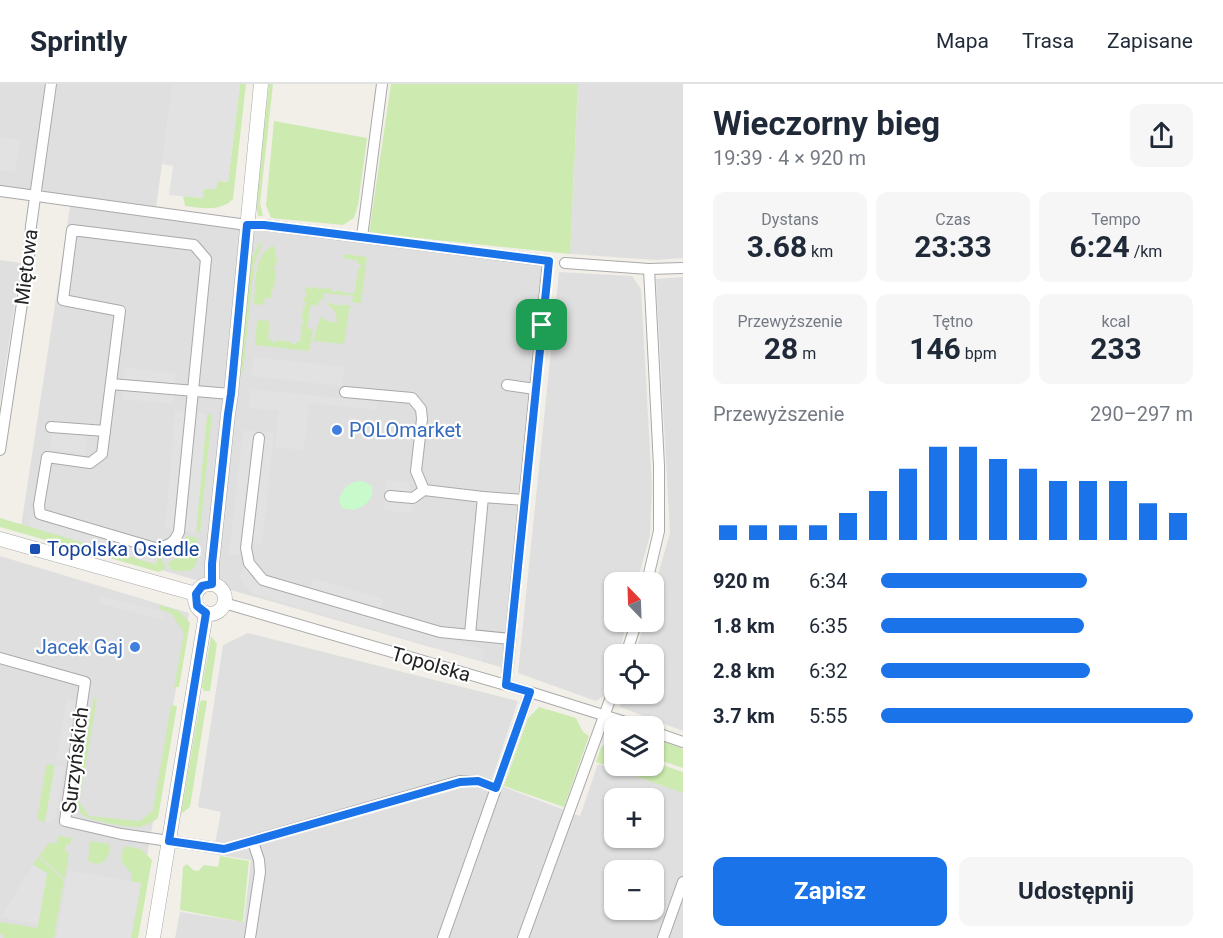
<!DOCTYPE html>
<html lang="pl">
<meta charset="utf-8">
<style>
:root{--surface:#fff;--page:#f6f6f7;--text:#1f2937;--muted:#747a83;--line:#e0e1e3;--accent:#1a73e8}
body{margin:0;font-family:Roboto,sans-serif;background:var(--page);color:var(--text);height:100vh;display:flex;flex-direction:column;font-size:22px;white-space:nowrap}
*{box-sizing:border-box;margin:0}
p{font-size:20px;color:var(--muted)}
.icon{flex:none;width:33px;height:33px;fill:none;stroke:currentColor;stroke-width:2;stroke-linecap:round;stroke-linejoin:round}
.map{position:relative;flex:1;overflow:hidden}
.drawer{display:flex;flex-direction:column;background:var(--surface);width:540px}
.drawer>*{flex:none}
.needle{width:39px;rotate:337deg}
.buttons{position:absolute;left:604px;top:488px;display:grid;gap:12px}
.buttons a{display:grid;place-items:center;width:60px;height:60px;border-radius:12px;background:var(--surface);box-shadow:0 2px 4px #0004;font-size:30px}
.pin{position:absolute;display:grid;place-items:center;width:51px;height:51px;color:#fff;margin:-26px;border-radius:12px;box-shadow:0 3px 9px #0006}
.round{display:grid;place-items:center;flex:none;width:63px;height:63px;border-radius:12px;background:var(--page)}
.head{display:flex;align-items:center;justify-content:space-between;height:102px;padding:0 30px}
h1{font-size:33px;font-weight:700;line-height:45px}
.metrics{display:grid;grid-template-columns:repeat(3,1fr);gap:9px;height:102px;padding:6px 30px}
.metrics div{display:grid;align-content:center;border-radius:12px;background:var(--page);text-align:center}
.metrics b{font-size:30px;font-weight:700}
.metrics small{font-size:16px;font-weight:400}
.metrics p{font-size:16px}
.chart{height:168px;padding:12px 30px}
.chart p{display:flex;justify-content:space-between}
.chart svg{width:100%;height:108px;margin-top:6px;stroke:var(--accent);stroke-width:6}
.action{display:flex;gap:12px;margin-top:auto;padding:12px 30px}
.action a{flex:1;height:69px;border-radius:12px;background:var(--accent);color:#fff;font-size:24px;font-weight:700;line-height:69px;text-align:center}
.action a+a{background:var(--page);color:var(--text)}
ul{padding:0 30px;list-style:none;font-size:20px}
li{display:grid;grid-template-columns:96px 72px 1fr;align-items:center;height:45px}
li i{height:15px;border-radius:8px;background:var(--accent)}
header{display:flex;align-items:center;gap:36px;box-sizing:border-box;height:84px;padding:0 30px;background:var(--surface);border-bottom:2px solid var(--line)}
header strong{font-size:28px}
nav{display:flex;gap:33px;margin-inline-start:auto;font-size:21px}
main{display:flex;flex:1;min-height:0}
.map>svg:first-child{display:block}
.residential{fill:#e0dfdf;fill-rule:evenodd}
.grass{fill:#cdebb0}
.park{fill:#c8facc}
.parking{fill:#e2e2e2}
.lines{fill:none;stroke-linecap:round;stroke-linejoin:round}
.minor-casing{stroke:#a9a9a9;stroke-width:12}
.tertiary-casing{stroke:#a9a9a9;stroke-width:15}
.minor{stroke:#fff;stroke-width:10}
.tertiary{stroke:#fff;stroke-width:14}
.route-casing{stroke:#fff;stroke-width:12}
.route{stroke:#1a73e8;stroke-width:8}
.shop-dot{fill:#3f7fe0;stroke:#fff;stroke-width:2}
.transit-dot{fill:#1a4fb4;stroke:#fff;stroke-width:2}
.labels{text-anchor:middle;stroke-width:4.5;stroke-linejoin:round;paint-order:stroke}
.street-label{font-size:20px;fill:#222;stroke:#fff}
.shop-label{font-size:20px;fill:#366cbe;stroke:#fff;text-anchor:start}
.transit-label{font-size:20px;fill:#164399;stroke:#fff;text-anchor:start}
</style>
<header>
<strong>Sprintly</strong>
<nav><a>Mapa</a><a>Trasa</a><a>Zapisane</a></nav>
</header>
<main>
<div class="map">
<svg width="683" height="854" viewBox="0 0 683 854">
<rect width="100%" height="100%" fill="#f2efe9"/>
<g class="residential">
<path d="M0,0h173l-17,124 -156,-20z"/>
<path d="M578,0h105v174l-27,2 -86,-6z"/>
<path d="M71,116l477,67 -34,404 -353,-101 -140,-43z"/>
<path d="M0,176l21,3 -21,140z"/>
<path d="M559,188l73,4 9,13 11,199 -2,47 -13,47h-22v39h12l-8,33h-4v13l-7,26 -12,8 -78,-28z"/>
<path d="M683,193v454l-63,-24 4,-14h30v-39h-19l10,-33h9v-32l16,-56 -14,-254z"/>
<path d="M0,472l189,57 -56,325h-133z"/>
<path d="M248,549l270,68 -27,81 89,34 18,-52 85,28v146h-508l5,-26 64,10 7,-62 -38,-6 8,-42 -23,-5 25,-162zM615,714h39v39h-39zM615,786h39v39h-39z"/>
</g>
<g class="grass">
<path d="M240,0h6l-13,115c-12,13 -32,9 -48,7l-2,-10 19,2 2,-9 14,-8 10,1z"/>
<path d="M269,0h4l-13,119 3,13h-5l-2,-13z"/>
<path d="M391,0h187l-8,170 -201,-21z"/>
<path d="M274,37l93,17 -9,67 -4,13 -11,7 -72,-7 -5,-13z"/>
<path d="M261,157c1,9 -5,15 -7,24l-11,108 -3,-5 11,-110z"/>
<path d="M273,161l2,5v7l2,1 -1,8 -2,1v3h2l-2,19 -3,1v8h-6l-1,7 -10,-1c2,-21 -1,-48 19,-59z"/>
<path d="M343,170l24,3 -6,46 -10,-1 3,-6 -31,-3 1,6 -4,1 -3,6 -6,-2 -4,24 6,2 -4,21 -54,-6 2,-25 13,1 -2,18 4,1v2h4l1,-2 14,2v2h5v-2h4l2,-19h2v-4l-2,-1 1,-12h3v-4l-2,-1v-4h2l1,-3 -2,-1v-8l3,3 4,1 1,-3 7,4 1,-2 10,1v2l5,1v-2l15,4 4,-2 3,-23h2l1,-5h-3v-3l-15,-3z"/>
<path d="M326,218l10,3h14l-6,39 -31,-3 8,-25 3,4 13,3 -1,-10z"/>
<path d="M207,330l5,1 -12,118 -4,-1z"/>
<path d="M0,434l155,46 4,-10 7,14 -7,4 -159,-45z"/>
<path d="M186,452l12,2c-2,26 4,37 -27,32l-3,-7 21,-14 -5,-8z"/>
<path d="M160,521l19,6 11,12 -11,64h-5l10,-54 -13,-20 -12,-4z"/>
<path d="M211,552l6,8 -7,47h-6l-2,-4z"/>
<path d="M94,614l3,1 -18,103 10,14 51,5 13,-11 18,-105 6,1 -19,112c-5,4 -12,7 -18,9 -9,1 -50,-6 -57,-12 -6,-5 -7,-11 -7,-18z"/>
<path d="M203,616l4,1 -17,106 -9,7 19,-112z"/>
<path d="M539,623l37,11 7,14 6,4 -25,71 -60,-21 24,-68z"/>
<path d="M654,654l29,11v19l-29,-10z"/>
<path d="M604,661l11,4v16h39v-3l29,10v21l-87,-31 5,-15z"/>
<path d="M49,680l6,2 -10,56 -8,-3 9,-53z"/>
<path d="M58,752l14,2 -2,7h-4l-1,7 4,1 -4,26 -26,-23 10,-13h8z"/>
<path d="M90,757l20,3 -1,10 -5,8 -8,2 -8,-3z"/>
<path d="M126,762l15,3 11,11 -14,78h-7l10,-54 -10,-2v-9l-10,-12 2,-12z"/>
<path d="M220,772l29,5 -6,61 -63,-12 3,-43 4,-3 6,6 5,1 6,-6 14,2z"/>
<path d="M38,773l26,23 -10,58h-51l1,-3 -4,-1v-12l37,6 10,-54 -14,-9z"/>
</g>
<path class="park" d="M363,397l9,5c2,13 -6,20 -18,24l-12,-2 -3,-8c3,-12 11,-19 24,-19z"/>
<g class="parking">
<path d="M173,0h67l-12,98 -10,-1 -2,8h-12l-1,9 -34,-3 4,-29 -11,-2z"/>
<path d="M0,53l20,3 -5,32 -15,-1z"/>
<path d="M254,273l90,10 -2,19 -91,-10z"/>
<path d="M125,284l51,5 -3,31 -51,-5z"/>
<path d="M250,305l128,13 -1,8 -68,-7 -5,47 -29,-3 4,-36 -30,-3z"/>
<path d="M175,327l32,3 -11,118 -31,-3z"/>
<path d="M243,346l31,3 -12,112 -10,-1 -13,11h-10z"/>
<path d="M52,347l35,5 -2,18 -35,-5z"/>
<path d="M386,396l24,3 -1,10 4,10 -1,10 -29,-3z"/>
<path d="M31,432l128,38 -3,10 -128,-38z"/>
<path d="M246,485l10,14 229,67 -3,11 -228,-67 -8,-7 -8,-12z"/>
<path d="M313,494l70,21 -2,10 -71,-21z"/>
<path d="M101,512l63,16 -1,8 -64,-17z"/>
<path d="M67,615l9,2 -10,60 -10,-2z"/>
<path d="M55,682l10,1 -10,52 -8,4 -2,-1z"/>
<path d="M33,781l14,8 -9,52 -37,-8z"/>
<path d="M68,786l73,13 -10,55h-75z"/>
</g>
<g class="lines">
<g class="minor-casing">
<g id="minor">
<path d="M0,107l247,34h17l284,36 -13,128"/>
<path d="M72,146l122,15 12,14 -27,273c-5,12 -11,14 -24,16l-115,-34 -1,-9 8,-48 43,6 12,-9 18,-143 -57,-11z"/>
<path d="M362,153l20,-153"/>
<path d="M565,179l84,6 34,-1"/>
<path d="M111,300l120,10"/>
<path d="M345,308l67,6 9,11 1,10 -6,52 8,19"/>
<path d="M51,343l54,4"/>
<path d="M259,354l-13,110 3,15 14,17 177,52 71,7"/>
<path d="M0,366l29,-193 2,-31 20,-142"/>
<path d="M390,412l23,2 11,-8 59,7 41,3"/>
<path d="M647,498l12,-51v-65l-10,-197"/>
<path d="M224,519l306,89 108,34"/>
<path d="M470,550l13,-137"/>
<path d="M626,570l11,-33"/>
<path d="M0,574l85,24 -20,139 56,13 103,15 236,-68h18l18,7"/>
<path d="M506,601l29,-296 -28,-4"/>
<path d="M654,648l29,10"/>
<path d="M250,854l10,-66 -1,-12 -6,-18"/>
<path d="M443,854l87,-246"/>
<path d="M523,854l92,-252"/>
<path d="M663,854l20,-56"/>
</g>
</g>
<g class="tertiary-casing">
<g id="tertiary">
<path d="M0,455l196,55"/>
<path d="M212,500v-20l16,-150 3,-20 30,-310"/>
<circle cx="210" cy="515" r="15"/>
<path d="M153,854l53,-325"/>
</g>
</g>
<use href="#minor" class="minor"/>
<use href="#tertiary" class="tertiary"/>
</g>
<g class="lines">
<g class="route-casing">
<path id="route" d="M247,141h17l49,6 236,30 -43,424 24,7 -34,96 -18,-7 -18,1 -236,67 -55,-8 37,-228 -9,-7 -1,-12 6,-8 10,-2v-20l16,-150 3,-20z"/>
</g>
<use href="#route" class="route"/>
</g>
<g class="shop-dot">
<circle cx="337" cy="346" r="6"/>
<circle cx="135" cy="563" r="6"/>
</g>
<rect class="transit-dot" x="29" y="459" width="12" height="12" rx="3"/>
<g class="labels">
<g class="street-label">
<text transform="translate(26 183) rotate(-83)" y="7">Miętowa</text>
<text transform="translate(431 580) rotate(16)" y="7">Topolska</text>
<text transform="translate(75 676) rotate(-83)" y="7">Surzyńskich</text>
</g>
<g class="shop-label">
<text x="349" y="353">POLOmarket</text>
<text x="123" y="570" text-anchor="end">Jacek Gaj</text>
</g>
<g class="transit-label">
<text x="47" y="472">Topolska Osiedle</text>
</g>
</g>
</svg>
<div class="buttons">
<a><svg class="needle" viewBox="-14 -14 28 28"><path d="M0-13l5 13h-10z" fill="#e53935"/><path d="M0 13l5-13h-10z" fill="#747a83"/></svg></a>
<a><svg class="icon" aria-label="locate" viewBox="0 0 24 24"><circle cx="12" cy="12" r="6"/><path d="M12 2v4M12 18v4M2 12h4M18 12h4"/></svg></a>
<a><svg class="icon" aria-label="layers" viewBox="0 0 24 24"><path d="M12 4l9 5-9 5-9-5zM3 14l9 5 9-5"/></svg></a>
<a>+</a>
<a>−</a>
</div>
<div class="pin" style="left:542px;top:241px;background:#1e9e55"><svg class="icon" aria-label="arrive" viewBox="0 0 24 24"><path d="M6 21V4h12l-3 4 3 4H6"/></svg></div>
</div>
<section class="drawer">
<div class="head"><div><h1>Wieczorny bieg</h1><p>19:39 · 4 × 920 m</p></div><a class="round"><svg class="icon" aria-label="share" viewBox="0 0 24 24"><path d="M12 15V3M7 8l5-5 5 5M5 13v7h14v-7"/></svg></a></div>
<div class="metrics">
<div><p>Dystans</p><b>3.68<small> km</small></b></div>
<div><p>Czas</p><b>23:33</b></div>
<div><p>Tempo</p><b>6:24<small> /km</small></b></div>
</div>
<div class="metrics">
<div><p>Przewyższenie</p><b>28<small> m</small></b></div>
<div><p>Tętno</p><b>146<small> bpm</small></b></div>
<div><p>kcal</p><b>233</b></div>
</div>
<div class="chart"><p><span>Przewyższenie</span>290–297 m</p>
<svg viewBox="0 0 160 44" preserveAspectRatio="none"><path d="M5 44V38M15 44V38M25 44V38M35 44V38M45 44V33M55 44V24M65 44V15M75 44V6M85 44V6M95 44V11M105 44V15M115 44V20M125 44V20M135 44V20M145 44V29M155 44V33"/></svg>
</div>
<ul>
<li><b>920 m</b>6:34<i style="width:66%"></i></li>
<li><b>1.8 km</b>6:35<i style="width:65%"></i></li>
<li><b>2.8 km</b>6:32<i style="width:67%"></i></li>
<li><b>3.7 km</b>5:55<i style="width:100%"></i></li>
</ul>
<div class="action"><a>Zapisz</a><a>Udostępnij</a></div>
</section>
</main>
